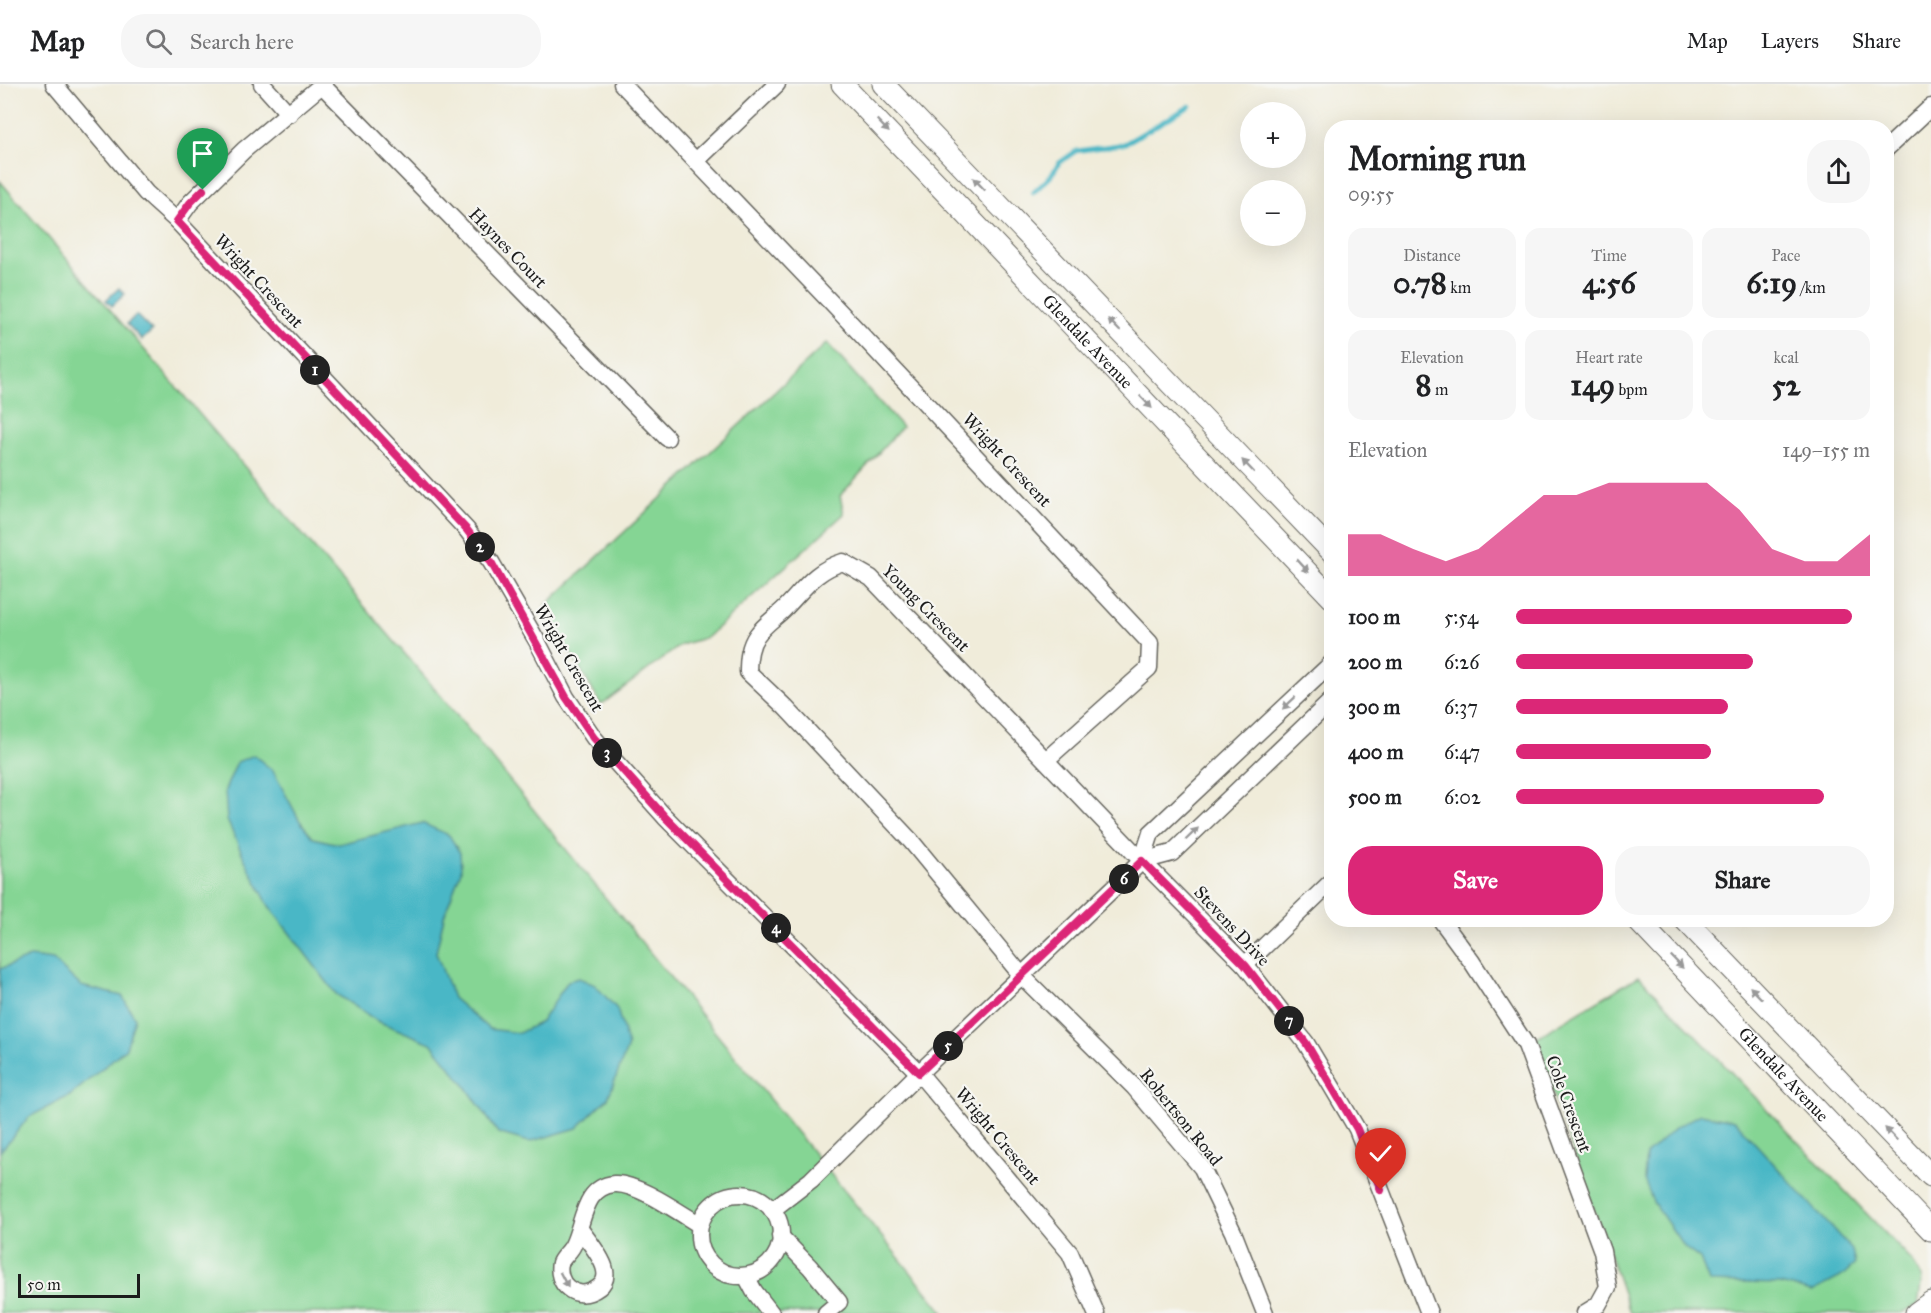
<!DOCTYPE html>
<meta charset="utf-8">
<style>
:root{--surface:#fff;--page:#f6f6f6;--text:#202124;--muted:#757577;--line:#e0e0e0;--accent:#db2777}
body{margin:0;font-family:"IM FELL Great Primer",serif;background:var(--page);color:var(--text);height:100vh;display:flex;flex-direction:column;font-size:22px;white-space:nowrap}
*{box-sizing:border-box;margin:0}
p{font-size:20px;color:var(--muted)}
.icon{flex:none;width:33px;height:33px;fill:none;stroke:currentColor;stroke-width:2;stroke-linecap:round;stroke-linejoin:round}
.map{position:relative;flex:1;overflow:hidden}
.drawer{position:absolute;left:1324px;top:36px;width:570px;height:807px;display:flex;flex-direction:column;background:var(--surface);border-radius:24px;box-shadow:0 6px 24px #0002}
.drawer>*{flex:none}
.controls{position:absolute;left:1240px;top:18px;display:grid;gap:12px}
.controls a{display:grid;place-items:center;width:66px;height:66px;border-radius:50%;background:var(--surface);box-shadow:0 6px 24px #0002;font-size:30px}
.scale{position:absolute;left:18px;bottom:15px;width:122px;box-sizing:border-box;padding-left:6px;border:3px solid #1c1c1c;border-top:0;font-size:16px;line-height:21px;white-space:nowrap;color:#1c1c1c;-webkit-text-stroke:4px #f6f6f2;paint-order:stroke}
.pin{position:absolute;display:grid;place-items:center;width:51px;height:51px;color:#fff;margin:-62px -26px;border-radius:50% 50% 50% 0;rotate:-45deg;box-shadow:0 0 6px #0007}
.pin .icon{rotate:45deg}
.km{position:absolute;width:30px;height:30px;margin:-15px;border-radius:50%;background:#222;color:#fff;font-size:16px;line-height:30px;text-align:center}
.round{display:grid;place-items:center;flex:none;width:63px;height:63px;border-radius:24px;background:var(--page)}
.head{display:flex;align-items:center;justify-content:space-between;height:102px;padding:0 24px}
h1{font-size:33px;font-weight:700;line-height:45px}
.figures{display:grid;grid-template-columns:repeat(3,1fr);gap:9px;height:102px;padding:6px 24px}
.figures div{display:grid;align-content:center;border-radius:15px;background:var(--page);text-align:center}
.figures b{font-size:30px;font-weight:700}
.figures small{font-size:16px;font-weight:400}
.figures p{font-size:16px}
.chart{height:168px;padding:12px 24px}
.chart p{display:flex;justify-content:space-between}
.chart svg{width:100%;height:108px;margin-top:6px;fill:var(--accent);opacity:.7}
.cta{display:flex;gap:12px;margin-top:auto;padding:12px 24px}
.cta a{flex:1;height:69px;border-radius:24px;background:var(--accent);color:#fff;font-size:24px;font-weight:700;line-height:69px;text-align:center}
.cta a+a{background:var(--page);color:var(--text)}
ul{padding:0 24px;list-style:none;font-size:20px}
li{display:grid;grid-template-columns:96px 72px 1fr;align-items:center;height:45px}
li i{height:15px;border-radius:8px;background:var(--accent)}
header{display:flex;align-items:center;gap:36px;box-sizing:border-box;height:84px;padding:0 30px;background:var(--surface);border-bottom:2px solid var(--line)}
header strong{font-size:28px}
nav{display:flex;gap:33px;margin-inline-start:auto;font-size:21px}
.search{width:420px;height:54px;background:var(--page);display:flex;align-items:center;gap:15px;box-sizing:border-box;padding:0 21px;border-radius:24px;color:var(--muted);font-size:22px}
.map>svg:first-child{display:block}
.green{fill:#85d594;stroke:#507858;stroke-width:1.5}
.water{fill:#4ab7c6;stroke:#336a71;stroke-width:1.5}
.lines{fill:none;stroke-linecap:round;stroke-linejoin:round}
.stream{stroke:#4ab7c6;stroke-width:4.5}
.minor-casing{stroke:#66655e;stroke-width:19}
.major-casing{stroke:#66655e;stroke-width:23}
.minor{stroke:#fff;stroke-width:16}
.major{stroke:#fff;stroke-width:21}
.oneway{fill:#999}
.route-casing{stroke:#fff;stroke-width:12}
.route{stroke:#db2777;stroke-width:8}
.labels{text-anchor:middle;stroke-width:4.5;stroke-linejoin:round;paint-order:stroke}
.street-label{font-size:18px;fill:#1c1c1c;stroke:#f6f6f2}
</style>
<header>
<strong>Map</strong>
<div class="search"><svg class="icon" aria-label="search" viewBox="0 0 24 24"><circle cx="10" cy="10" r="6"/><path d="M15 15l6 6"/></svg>Search here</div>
<nav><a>Map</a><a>Layers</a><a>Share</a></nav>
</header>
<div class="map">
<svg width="1931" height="1229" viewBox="0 0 1931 1229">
<rect width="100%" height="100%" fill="#f6f6f2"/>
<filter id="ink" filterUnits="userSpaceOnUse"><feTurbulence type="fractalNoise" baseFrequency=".0167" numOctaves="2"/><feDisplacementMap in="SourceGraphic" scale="12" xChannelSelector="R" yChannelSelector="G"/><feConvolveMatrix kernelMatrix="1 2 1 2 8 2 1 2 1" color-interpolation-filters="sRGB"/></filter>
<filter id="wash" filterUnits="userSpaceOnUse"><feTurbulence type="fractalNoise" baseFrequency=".008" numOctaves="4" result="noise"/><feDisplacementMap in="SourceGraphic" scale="24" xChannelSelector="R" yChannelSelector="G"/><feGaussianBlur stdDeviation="1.35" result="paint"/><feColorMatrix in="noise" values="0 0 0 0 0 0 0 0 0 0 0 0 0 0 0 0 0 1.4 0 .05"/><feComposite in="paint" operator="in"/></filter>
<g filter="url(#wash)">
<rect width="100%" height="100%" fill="#f0ecda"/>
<g class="green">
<path d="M0,97l441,515 503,617h-944z"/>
<path d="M827,259l75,84 -62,69 4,18 -137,123 -26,8 -80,60 -57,-98z"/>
<path d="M1639,892l273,285 10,17 -4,28 -17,7h-271l-96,-274z"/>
</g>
<g class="water">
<path d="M119,204l6,6 -13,12 -6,-6z"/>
<path d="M136,231l16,16 -10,9 -15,-16z"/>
<path d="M254,671l19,16 27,50 13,17 26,6 83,-21 27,12 11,18 1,18 -17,45 -8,37 17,45 36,31 30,4 22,-11 27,-41 11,-3 16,7 22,24 11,37 -20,52 -31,30 -48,14 -31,-9 -33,-48 -34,-42 -54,-22 -41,-27 -67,-88 -24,-46 -18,-40 -2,-30 12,-28z"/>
<path d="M30,873l23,3 28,26 41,10 13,22 -9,30 -55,47 -42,22 -29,35v-183z"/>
<path d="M1700,1030l34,6 118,130 3,14 -14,13 -29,15 -32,-8 -71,-2 -9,-23 -15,-11 -32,-46 -9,-22 2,-25 30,-28z"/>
</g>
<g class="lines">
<path class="stream" d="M1033,109l18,-17 8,-13 17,-12 48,-7 66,-38"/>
</g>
</g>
<g filter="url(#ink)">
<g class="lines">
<g class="minor-casing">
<g id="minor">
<path d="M54,0l92,109 31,28"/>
<path d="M262,0l27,30"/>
<path d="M323,0l-79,66 -54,53 -13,18 290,309 24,32 46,79 29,56 28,41 71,79 254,256 151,180 26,60"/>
<path d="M622,0l219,229 309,330 -1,25 -103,92"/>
<path d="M322,1l345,353"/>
<path d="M1887,64l44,-41"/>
<path d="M696,77l81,-77"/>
<path d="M1142,777l9,-28 181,-170"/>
<path d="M1441,836l31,42 54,83 76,206 6,36 -10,18 -13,8"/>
<path d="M1245,881l87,-84"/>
<circle cx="740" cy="1151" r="41"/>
<path d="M772,1126l39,-30 108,-107 223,-212 30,-8 160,-153"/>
<path d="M580,1145c11,17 45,50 10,63 -8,3 -16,1 -22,-4 -7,-5 -10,-16 -8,-25 3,-7 10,-11 13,-18 11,-22 10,-58 41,-61 22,-2 66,29 86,41"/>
<path d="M780,1152l30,31 29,35 -13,11"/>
<path d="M746,1192l8,15 17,22"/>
<path d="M1265,1229l-32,-81 -31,-64 -68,-81 -112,-111 -111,-135 -126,-134 -37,-35c0,-13 1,-26 9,-37 7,-10 19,-18 27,-26 20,-20 30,-38 59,-47l28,16 271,283 103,104 61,78 51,86 72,184"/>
</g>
</g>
<g class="major-casing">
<g id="major">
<path id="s1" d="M842,0l490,514"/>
<path d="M883,0l449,468"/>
<path id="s2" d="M1637,836l294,310"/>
<path d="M1685,836l246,256"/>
<path d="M1916,1229l15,-11"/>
</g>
</g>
<use href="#minor" class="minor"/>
<use href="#major" class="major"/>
</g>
<defs><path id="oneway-solid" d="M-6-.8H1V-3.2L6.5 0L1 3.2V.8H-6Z" transform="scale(1.5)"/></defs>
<g class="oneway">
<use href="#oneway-solid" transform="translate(883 42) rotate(46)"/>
<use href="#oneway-solid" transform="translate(979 100) rotate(-134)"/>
<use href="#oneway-solid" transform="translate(1114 241) rotate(-134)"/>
<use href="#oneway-solid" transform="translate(1146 318) rotate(46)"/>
<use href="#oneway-solid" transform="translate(1248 382) rotate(-134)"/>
<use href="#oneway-solid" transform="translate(1303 482) rotate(47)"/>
<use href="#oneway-solid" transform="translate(1289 619) rotate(137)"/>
<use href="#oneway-solid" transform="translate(1192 750) rotate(-44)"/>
<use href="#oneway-solid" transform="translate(1677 878) rotate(46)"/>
<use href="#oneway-solid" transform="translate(1756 909) rotate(-134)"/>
<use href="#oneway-solid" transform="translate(1891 1050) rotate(-134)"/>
<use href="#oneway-solid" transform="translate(564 1196) rotate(62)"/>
</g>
</g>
<g class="lines" filter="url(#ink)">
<g class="route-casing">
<path id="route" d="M203,106l-13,13 -13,18 290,309 24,32 75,135 28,41 71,79 254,256 223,-212 103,104 61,78 51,86 24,61"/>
</g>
<use href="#route" class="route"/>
</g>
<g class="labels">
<g class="street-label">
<text transform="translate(508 164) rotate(46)" y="6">Haynes Court</text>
<text transform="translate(259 197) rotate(47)" y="6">Wright Crescent</text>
<text dy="6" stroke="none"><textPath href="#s1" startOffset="356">Glendale Avenue</textPath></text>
<text transform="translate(1007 376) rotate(47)" y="6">Wright Crescent</text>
<text transform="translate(926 524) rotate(45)" y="6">Young Crescent</text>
<text transform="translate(569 574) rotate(60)" y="6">Wright Crescent</text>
<text transform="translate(1232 842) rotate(47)" y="6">Stevens Drive</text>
<text dy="6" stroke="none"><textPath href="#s2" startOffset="213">Glendale Avenue</textPath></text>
<text transform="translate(1569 1020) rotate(70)" y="6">Cole Crescent</text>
<text transform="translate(1181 1033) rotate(51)" y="6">Robertson Road</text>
<text transform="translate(998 1052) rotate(50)" y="6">Wright Crescent</text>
</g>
</g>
</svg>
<div class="controls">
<a>+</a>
<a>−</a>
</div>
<div class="scale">50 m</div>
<div class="pin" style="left:203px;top:106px;background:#1e9e55"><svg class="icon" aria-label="arrive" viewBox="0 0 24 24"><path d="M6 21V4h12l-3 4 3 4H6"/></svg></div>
<div class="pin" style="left:1381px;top:1106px;background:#d93025"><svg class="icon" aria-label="check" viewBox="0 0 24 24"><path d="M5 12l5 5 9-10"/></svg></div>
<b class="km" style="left:315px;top:286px">1</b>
<b class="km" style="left:480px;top:463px">2</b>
<b class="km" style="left:607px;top:669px">3</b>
<b class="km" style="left:776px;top:844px">4</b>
<b class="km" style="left:948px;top:962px">5</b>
<b class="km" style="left:1124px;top:795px">6</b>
<b class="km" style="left:1289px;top:937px">7</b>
<section class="drawer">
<div class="head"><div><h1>Morning run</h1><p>09:55</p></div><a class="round"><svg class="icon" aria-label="share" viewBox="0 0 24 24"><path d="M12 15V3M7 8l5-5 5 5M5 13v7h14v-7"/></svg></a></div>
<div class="figures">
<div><p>Distance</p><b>0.78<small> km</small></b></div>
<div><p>Time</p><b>4:56</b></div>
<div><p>Pace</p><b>6:19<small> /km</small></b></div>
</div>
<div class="figures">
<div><p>Elevation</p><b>8<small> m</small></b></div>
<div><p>Heart rate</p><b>149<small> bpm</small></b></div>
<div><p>kcal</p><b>52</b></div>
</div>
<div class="chart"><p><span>Elevation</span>149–155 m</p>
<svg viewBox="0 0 160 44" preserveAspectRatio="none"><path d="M0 44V27L10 27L20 33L30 38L40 33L50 22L60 11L70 11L80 6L90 6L100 6L110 6L120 17L130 33L140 38L150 38L160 27V44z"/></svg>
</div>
<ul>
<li><b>100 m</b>5:54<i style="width:95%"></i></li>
<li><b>200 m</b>6:26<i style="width:67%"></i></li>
<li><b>300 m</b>6:37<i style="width:60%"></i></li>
<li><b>400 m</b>6:47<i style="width:55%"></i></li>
<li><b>500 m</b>6:02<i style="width:87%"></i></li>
</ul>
<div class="cta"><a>Save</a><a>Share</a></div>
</section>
</div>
